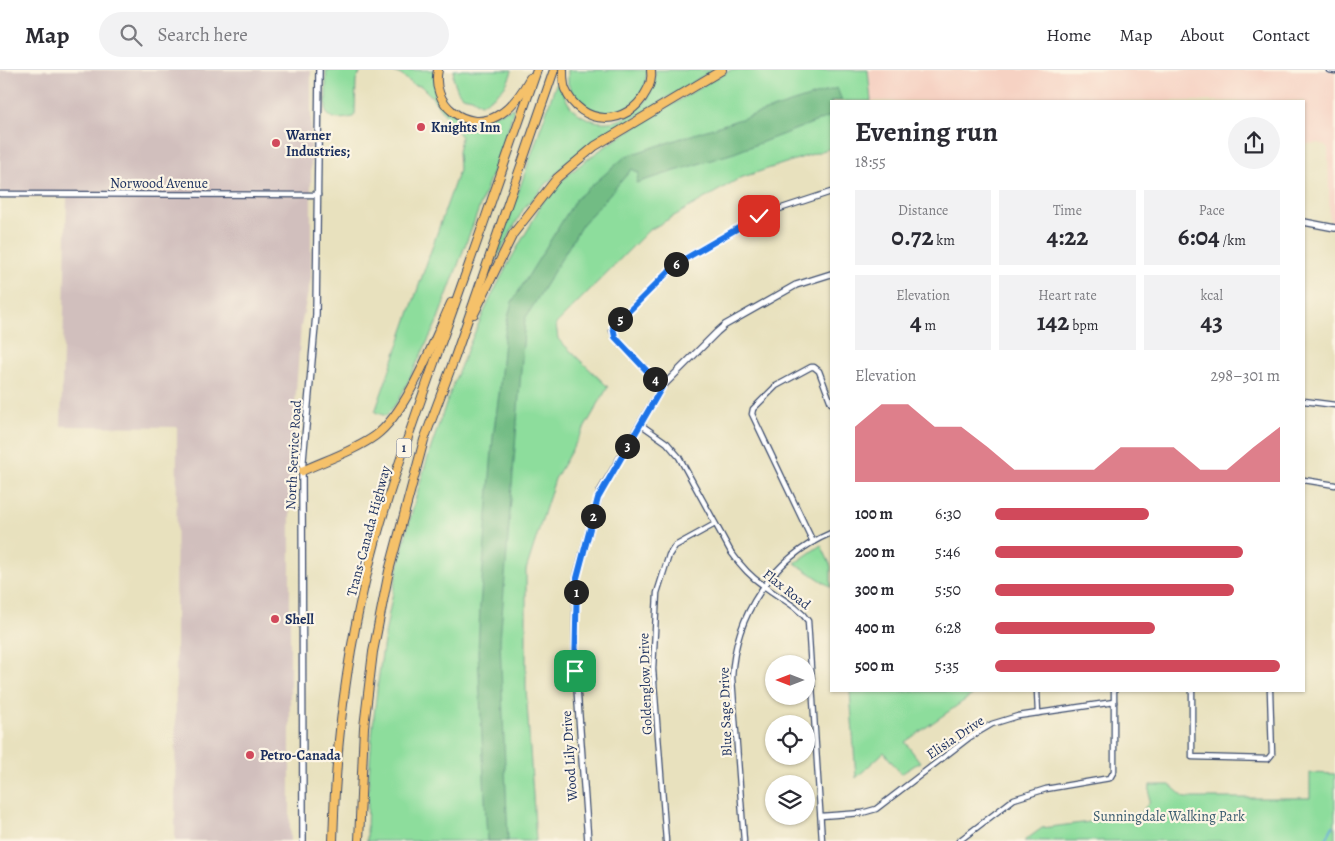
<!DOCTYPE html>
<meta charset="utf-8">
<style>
:root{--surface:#fff;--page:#f2f2f3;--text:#2b2b33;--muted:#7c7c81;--line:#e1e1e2;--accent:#d1495b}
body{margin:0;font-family:Alegreya,serif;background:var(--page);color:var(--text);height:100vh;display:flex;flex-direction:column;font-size:19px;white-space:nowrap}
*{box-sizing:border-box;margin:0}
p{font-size:16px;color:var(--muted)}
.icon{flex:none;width:28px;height:28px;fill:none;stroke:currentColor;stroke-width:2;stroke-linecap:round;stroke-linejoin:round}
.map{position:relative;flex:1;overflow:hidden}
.details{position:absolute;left:830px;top:30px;width:475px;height:592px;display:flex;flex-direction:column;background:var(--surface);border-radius:0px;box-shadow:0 1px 4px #0004}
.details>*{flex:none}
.needle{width:32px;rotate:270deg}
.buttons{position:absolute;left:765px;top:585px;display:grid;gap:10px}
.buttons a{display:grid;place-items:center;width:50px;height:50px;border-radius:50%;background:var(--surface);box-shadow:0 1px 4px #0004;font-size:25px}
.pin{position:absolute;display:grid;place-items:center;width:42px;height:42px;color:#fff;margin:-21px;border-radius:10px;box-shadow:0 2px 8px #0006}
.km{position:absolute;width:25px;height:25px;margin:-12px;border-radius:50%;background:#222;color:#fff;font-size:14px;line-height:25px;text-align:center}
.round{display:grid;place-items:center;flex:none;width:52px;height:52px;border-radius:26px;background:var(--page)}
.headline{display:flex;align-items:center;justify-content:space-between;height:85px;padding:0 25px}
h1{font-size:28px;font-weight:700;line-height:38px}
.metrics{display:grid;grid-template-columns:repeat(3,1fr);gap:8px;height:85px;padding:5px 25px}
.metrics div{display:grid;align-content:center;border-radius:0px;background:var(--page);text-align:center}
.metrics b{font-size:25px;font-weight:700}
.metrics small{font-size:14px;font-weight:400}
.metrics p{font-size:14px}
.chart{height:140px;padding:10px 25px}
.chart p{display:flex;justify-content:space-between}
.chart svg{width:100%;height:90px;margin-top:5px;fill:var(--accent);opacity:.7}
ul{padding:0 25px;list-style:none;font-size:16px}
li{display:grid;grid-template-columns:80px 60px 1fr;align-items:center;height:38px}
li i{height:12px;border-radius:6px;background:var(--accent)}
header{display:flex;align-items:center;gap:30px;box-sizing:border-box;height:70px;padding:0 25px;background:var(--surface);border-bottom:1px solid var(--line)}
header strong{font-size:24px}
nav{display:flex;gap:28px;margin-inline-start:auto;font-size:18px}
.search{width:350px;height:45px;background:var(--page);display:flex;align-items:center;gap:12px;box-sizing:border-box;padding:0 18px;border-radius:28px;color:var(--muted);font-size:19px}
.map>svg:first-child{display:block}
.built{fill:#f6d2c3}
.industrial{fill:#d1bfbd}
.green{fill:#8ddd9c;stroke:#54867d}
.forest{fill:#72bc84;stroke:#467671}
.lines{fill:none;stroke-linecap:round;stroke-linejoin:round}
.stream{stroke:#66a9db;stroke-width:2}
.minor-casing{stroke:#3a4a6c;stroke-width:7}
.tertiary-casing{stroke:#3a4a6c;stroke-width:8}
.trunk-casing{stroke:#3a4a6c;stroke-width:10}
.minor{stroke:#fff;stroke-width:4.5}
.tertiary{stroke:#fff;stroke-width:5.5}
.trunk{stroke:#f5c16b;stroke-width:8}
.route-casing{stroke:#fff;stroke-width:10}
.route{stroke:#1a73e8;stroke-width:6}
.poi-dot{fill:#d1495b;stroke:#fcf5e5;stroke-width:2}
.labels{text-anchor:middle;stroke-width:4.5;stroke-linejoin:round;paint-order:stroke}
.shield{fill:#fcf5e5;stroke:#5e6a86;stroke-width:1}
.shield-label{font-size:12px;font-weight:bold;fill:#1b2f5e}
.poi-label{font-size:14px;font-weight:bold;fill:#1b2f5e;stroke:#fcf5e5;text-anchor:start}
.street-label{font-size:14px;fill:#1b2f5e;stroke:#fcf5e5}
.park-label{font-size:14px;fill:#385a6e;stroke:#fcf5e5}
</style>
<header>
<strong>Map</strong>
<div class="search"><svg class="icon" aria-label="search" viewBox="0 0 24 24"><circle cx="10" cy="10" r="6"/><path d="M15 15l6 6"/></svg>Search here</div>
<nav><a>Home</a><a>Map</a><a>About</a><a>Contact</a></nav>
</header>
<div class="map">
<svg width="1335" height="771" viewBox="0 0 1335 771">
<rect width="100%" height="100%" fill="#fcf5e5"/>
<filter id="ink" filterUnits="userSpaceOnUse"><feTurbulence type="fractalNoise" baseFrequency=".02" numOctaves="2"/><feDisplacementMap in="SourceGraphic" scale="10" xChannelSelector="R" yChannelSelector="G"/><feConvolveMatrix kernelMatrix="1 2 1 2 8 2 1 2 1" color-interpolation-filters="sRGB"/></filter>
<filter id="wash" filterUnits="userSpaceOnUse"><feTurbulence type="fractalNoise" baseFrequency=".0096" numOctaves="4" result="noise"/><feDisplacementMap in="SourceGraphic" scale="20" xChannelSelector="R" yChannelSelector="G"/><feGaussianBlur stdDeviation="1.12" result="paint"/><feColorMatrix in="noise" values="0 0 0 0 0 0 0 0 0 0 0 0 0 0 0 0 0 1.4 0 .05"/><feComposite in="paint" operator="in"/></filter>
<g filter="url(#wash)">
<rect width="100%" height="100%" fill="#e8e1be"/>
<path class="built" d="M868,0h461l6,1v157l-5,-1 -2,-79 -8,-5 -16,1v-43h-433z"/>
<path class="industrial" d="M0,0h311v208l-10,48 -11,143v372h-115l2,-414 -116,-1 6,-229h-67z"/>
<g class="green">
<path d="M326,0h36l-6,10 -1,34 -2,3c-9,2 -22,4 -27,-5z"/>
<path d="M389,0h45l2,21 18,19 24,10 36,-12 -7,25 -71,191 -37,76 -13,16 -11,-4 84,-242 -1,-18 3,-15 -29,-40 -11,-11 -7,-1 -13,-10z"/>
<path d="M454,0h58c-4,18 -16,26 -31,34l-9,-6 -10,-2 -4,-5 -5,-13z"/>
<path d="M568,0h79l-2,17 -5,10 -12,11 -21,7 -17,-5 -13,-9 -9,-17z"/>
<path d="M655,0h58l-126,77 -20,15 -43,46 -32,59 64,-183 4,2c4,7 7,18 13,23 25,23 59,14 76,-13 4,-8 7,-17 6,-26z"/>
<path d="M731,0h137l3,31h-40v47l-91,30 -92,53 -92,93 2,15 50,48 -53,92 -29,91v118l10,153h-169c1,-184 44,-377 124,-544 12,-24 25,-48 39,-71 5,-9 9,-20 16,-28 30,-37 79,-64 119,-89 22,-13 43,-28 66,-39z"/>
<path d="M821,475l10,21v21l-36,-24z"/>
<path d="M850,621h128l-73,51 15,20 -19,12 -17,-22 -28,26z"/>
<path d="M1310,703l25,1v67h-311l18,-13 96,-12 11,-13 1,-18h20l15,13h125z"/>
</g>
<path class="forest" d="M837,18l5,13h-11v15l-97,37 -98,30 3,-10 -7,-4 -50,56 -57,94 -25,322 8,200h-21l-9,-188 2,-47 13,-169 6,-43 5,-54 3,-19 5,-19 64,-103 50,-43z"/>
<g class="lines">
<path class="stream" d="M1325,771l8,-15"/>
</g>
</g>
<g filter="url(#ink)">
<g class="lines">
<g class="minor-casing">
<g id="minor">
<path d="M1329,0l6,1"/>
<path d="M0,124l318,1"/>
<path d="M662,317l-47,-50 -3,-7 3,-6 65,-63 84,-47 67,-22"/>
<path d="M1304,331l31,4"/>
<path d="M640,354l27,19 12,14 52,95c9,13 20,25 33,34 15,12 33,19 44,35l14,220"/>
<path d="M1304,410l31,5"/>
<path d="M813,472l-61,-128 1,-5 23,-23 35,-19h3l5,4 12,32"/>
<path d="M1037,621l1,22"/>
<path d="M1192,621v66l76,2 4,-5 -2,-63"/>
<path d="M821,746l41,-3 14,-4 94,-72 22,-13 26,-8 96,-14"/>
<path d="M666,771l-13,-172 4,-76 12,-38 6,-9 40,-22"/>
<path d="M744,771l-12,-163c3,-63 40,-120 99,-145"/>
<path d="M959,771l55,-42 32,-10 64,-11 4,-7v-80"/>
</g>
</g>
<g class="tertiary-casing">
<g id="tertiary">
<path d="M1304,152l31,6"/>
<path d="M303,771l-1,-370 14,-156 3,-245"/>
<path d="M588,771l-13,-180 1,-78 2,-11 22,-80 62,-105 55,-55 8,-7 71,-40 35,-11"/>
</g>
</g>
<g class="trunk-casing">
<g id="trunk">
<path d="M438,0c-8,33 28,63 59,46 15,-8 25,-23 33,-38"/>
<path d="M563,0c0,6 0,13 2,19 16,38 63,38 81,3 4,-6 6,-15 5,-22"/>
<path d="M474,244l39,-80 44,-56 38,-32 127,-76"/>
<path d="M302,401c24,-11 52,-20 73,-35 32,-23 59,-96 76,-133"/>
<path d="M333,771c2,-87 12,-175 32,-259 20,-85 51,-168 80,-250 31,-87 62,-175 92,-262"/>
<path d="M359,771l5,-114 9,-75 16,-81 35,-131 31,-83 99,-287"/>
</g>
</g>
<use href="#minor" class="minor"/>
<use href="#tertiary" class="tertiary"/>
<use href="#trunk" class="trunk"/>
</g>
</g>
<g class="lines" filter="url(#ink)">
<g class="route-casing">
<path id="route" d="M575,601l2,-93 21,-80 64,-111 -47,-50 -2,-10 63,-63 83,-48"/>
</g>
<use href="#route" class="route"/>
</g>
<g class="poi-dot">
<circle cx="421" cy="57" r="5"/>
<circle cx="276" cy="73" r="5"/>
<circle cx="275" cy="549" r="5"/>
<circle cx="250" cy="685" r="5"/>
</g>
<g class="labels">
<rect class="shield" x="396.5" y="368.5" width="15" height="19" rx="4"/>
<g class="shield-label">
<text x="404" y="382">1</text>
</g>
<g class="poi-label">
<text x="431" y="62">Knights Inn</text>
<text x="286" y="70">Warner<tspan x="286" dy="16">Industries;</tspan></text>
<text x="285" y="554">Shell</text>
<text x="260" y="690">Petro-Canada</text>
</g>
<g class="street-label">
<text x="159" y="118">Norwood Avenue</text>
<text transform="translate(293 385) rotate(-87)" y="5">North Service Road</text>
<text transform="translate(368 461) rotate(-75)" y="5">Trans-Canada Highway</text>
<text transform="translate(787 519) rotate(38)" y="5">Flax Road</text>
<text transform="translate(645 614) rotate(-92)" y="5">Goldenglow Drive</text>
<text transform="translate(725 642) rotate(-92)" y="5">Blue Sage Drive</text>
<text transform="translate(955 667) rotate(-34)" y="5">Elisia Drive</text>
<text transform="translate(569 686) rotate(-94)" y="5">Wood Lily Drive</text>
</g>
<g class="park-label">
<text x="1169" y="751">Sunningdale Walking Park</text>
</g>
</g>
</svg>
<div class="buttons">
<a><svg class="needle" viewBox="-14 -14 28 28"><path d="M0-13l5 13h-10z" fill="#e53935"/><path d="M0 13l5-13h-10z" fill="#7c7c81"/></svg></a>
<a><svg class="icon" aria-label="locate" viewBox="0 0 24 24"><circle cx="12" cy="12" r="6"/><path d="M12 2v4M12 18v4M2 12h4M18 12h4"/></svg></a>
<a><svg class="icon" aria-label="layers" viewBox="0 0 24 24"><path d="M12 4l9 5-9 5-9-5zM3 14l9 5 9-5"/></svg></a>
</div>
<div class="pin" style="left:575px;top:601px;background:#1e9e55"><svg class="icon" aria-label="arrive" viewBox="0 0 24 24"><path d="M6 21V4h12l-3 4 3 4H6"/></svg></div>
<div class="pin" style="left:759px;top:146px;background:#d93025"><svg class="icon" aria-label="check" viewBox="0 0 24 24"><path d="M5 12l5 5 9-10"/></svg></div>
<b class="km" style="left:576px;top:522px">1</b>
<b class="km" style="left:593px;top:446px">2</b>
<b class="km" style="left:627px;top:376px">3</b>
<b class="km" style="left:655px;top:309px">4</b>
<b class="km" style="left:620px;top:249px">5</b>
<b class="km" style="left:676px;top:194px">6</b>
<section class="details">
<div class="headline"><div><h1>Evening run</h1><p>18:55</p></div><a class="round"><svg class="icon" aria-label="share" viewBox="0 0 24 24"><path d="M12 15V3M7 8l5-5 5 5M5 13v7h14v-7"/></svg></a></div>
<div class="metrics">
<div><p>Distance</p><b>0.72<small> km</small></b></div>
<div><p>Time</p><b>4:22</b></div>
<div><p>Pace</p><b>6:04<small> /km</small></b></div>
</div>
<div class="metrics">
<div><p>Elevation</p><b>4<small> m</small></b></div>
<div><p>Heart rate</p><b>142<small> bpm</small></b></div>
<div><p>kcal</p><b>43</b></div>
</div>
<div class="chart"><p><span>Elevation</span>298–301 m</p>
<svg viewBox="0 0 160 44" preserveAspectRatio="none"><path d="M0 44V17L10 6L20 6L30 17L40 17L50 27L60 38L70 38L80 38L90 38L100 27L110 27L120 27L130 38L140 38L150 27L160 17V44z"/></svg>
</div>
<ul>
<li><b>100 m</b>6:30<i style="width:54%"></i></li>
<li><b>200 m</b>5:46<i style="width:87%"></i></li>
<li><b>300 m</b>5:50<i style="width:84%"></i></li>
<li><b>400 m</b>6:28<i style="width:56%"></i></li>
<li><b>500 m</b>5:35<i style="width:100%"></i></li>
</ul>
</section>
</div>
